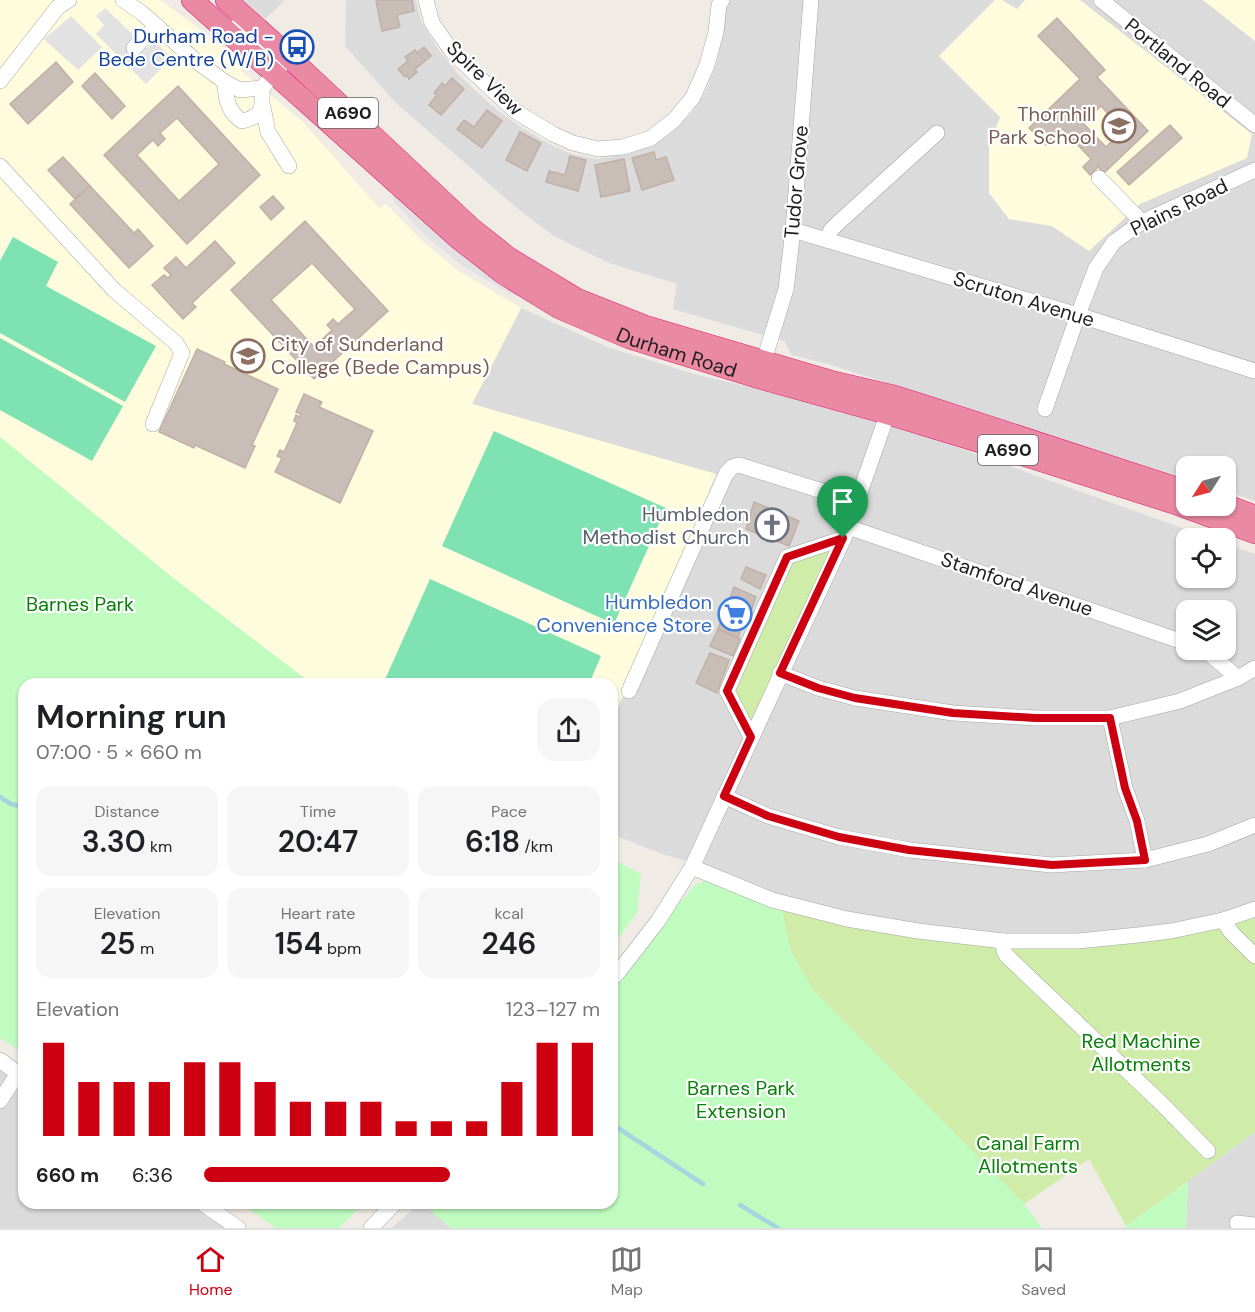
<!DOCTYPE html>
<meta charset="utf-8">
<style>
:root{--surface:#fff;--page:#f6f6f6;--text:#202124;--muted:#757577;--line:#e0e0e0;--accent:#cd0012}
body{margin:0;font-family:"DM Sans",sans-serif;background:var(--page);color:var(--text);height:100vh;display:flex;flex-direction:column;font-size:22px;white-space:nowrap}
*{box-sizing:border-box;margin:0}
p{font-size:20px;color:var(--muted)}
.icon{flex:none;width:33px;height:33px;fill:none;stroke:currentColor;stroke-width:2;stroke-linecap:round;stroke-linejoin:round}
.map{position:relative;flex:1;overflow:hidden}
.sheet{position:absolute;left:18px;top:678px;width:600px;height:531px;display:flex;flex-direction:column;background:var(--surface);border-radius:18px;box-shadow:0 2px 4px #0004}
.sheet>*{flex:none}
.needle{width:39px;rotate:234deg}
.buttons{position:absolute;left:1176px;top:456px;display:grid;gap:12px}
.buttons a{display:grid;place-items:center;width:60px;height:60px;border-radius:12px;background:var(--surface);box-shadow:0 2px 4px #0004;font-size:30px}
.pin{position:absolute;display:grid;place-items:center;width:51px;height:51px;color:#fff;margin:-62px -26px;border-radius:50% 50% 50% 0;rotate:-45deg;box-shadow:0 0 6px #0007}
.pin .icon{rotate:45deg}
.round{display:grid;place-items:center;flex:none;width:63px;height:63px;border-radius:18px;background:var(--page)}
.head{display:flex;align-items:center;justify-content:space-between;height:102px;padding:0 18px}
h1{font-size:33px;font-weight:600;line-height:45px}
.figures{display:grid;grid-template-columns:repeat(3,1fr);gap:9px;height:102px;padding:6px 18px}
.figures div{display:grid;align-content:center;border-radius:15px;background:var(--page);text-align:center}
.figures b{font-size:30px;font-weight:600}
.figures small{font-size:16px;font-weight:400}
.figures p{font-size:16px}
.chart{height:168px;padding:12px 18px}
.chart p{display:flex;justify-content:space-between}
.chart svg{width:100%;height:108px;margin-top:6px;stroke:var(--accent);stroke-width:6}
ul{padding:0 18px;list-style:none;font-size:20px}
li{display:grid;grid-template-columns:96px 72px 1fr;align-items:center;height:45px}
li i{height:15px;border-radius:8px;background:var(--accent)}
.dock{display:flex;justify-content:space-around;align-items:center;height:84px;border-top:2px solid var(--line);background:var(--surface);font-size:16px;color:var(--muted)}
.dock a{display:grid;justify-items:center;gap:3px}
.dock .on{color:var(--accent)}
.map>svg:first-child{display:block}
.residential{fill:#dcdbdb;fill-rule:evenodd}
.education{fill:#fffcde}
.grass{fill:#cfeca8}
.park{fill:#c0fbbf}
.pitch{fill:#7fe2b3}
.parking{fill:#e2e2e2}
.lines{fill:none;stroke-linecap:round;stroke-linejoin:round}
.stream{stroke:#a3d6df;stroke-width:4.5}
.building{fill:#c8bdb7;stroke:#c2b0a6;stroke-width:1.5;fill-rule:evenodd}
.minor-casing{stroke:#a5a5a5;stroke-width:16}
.highway-casing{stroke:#e11e71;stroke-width:22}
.minor{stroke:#fff;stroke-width:15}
.highway{stroke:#ea89a3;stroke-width:21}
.route-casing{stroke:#fff;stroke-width:12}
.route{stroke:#cd0012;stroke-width:8}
.labels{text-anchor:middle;stroke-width:4.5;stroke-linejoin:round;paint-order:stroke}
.shield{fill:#fff;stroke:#626262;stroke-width:1.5}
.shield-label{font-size:18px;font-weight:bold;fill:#1e1e1e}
.transit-label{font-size:20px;fill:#164399;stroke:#fff;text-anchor:end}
.street-label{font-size:20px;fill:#1e1e1e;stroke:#fff}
.education-label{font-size:20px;fill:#785e54;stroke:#fff;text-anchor:end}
.worship-label{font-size:20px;fill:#5b616d;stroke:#fff;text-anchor:end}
.shop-label{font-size:20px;fill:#366cbe;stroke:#fff;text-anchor:end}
.park-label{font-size:20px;fill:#088108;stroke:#fff}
</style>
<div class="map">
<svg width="1255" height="1228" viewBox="0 0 1255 1228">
<rect width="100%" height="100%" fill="#f0ebe4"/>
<g class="residential">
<path d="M244,0h41l-20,19z"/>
<path d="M346,0h70l5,21 16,27 21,26 20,19 20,18 26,18 29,17 19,8 24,5 22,-4 30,-10 24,-13 19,-18 14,-21 10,-25 5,-19 3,-31 7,-18h473l52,41v460l-29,-10v-25h-40v13l-358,-115 -36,-9 -8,-14 -111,-32 4,-25 -68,-21 -55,-27 -36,-27 -123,-107 -50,-56z"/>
<path d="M521,308l89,40 84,26 170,40 346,124h-24v40h40v-34l29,10v351l-74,18 -133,14 -132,-9 -114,-26 -43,-13 -49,-21 -48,-14 -50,-20v-112l10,-26 9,3 98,-221 -257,-74zM1186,610h40v40h-40z"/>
<path d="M0,1067l24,17v119h168l36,25h-228z"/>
<path d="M1255,1132v96h-69l2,-47z"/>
<path d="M421,1203l30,25h-60z"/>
</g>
<g class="education">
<path d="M0,0h160l62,45 22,28 60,50 75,85 7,-4 33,34 38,32 64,38 -49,96 244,70 -104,248v-38h-300l-140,-107 -172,-140z"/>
<path d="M995,0h7l15,9 8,-9h55l172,134 -5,24 -107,46 -51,47 -37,-25 -43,-7 -20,-26v-48l11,-28 -61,-61z"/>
<path d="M1203,0h52v41z"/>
</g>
<g class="grass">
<path d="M844,538l-93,199 -24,-46 60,-134z"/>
<path d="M782,911l53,9 246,24 174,-30v218l-129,94 -37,-67 -65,45 -211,-214 -22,-38z"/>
</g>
<g class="park">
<path d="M0,437l172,140 140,107h-288v370l-24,-16z"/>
<path d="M612,859l29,15 -4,39 -25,34z"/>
<path d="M713,878l69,33 9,41 22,38 211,214 18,24h-591l-30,-25h191v-222l83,-96z"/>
<path d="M1188,1181l-2,47h-64l4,-2z"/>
<path d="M240,1203h124l-25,25h-63z"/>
</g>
<g class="pitch">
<path d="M13,237l45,25 -12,24 110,60 -31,56 -125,-69v-72z"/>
<path d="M0,338l123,68 -31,55 -92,-51z"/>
<path d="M494,431l172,77 -52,116 -172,-78z"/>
<path d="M430,579l171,77 -12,28h-206z"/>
</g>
<g class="parking">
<path d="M105,8l42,40 8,-7 17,17 -26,26 -50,-50 8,-9 -8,-9z"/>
<path d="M71,16l31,31 -24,23 -34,-31z"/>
<path d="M386,174l173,134 -50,-15 -48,-28 -34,-28 -32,-34z"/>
</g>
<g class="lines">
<g class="stream">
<path d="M0,797l11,7 13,3"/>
<path d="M612,1124l91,60"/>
<path d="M740,1205l38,23"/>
</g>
</g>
<g class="building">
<path d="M376,0h36l2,11 -17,4 3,12 -18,4z"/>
<path d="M1057,18l48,52 -8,7 51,54 -44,42 -6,-6 -8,8 -7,-8 8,-8 -28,-30 -17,16 -17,-17 51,-49 -42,-43zM1101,106l22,24 -17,17 -23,-24z"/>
<path d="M424,47l7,9 -16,13 2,3 -8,7 -2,-4 -2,2 -7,-8 10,-8 -3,-4 10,-7 2,3z"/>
<path d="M56,62l17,20 -45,42 -18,-20z"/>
<path d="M95,73l30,33 -13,13 -30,-33z"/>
<path d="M452,78l12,11 -23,26 -12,-10 8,-10 -3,-2 8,-10 3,3z"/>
<path d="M178,86l82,89 -73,69 -83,-89zM177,118l42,46 -40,37 -42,-46 16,-15 5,6 7,-7 -5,-6z"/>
<path d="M487,110l15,11 -20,27 -25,-19 7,-9 10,7z"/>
<path d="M1170,125l12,13 -53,47 -12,-13z"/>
<path d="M520,132l21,11 -14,28 -21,-11z"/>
<path d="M654,152l2,8 10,-3 8,23 -32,10 -10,-32z"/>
<path d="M570,156l16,4 -8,31 -32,-9 3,-11 16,4z"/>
<path d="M63,157l27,29 -15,13 -27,-29z"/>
<path d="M624,159l6,32 -29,6 -6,-32z"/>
<path d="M90,186l44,47 4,-4 15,17 -24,22 -59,-64z"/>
<path d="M273,196l11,12 -13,12 -11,-13z"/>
<path d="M305,221l83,90 -74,68 -83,-89zM312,263l43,46 -17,15 -5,-5 -6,6 5,5 -18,17 -43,-47z"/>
<path d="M215,241l20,22 -43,40 4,4 -13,12 -31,-34 12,-10 4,3 3,-3 -7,-7 12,-11 10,11z"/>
<path d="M197,349l28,13 -1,2 54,25 -26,56 3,1 -10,22 -50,-23 -1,3 -35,-16z"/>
<path d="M304,394l18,8 -3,5 54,24 -33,72 -65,-31 7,-14 -5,-2 3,-6 4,2 13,-29 -3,-2 2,-6 4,2 1,-3 -5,-2z"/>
<path d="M754,502l45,19 -10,25 -43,-17z"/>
<path d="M746,567l20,8 -6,14 -19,-10z"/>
<path d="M734,587l22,10 -6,17 -22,-10z"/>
<path d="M728,604l19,8 -5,13 -19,-9z"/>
<path d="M723,616l19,9 -4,13 -20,-9z"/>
<path d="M718,629l22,10 -7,17 -23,-10z"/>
<path d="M710,653l19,7 -12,33 -21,-10z"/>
</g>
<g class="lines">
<g class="minor-casing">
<g id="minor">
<path d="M123,0l19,13 54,48 29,21 15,8 22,-2"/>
<path d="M426,0l6,23 21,30 62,58 38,23 20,9 25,6 25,-2 28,-9 23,-18 19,-23 14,-32 9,-33 3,-27 3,-5"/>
<path d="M1101,0l154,125"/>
<path d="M134,48l23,-22"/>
<path d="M0,81l58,-74 11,-7"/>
<path d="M225,82c0,16 3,31 17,39 21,-4 21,-14 20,-33l18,-21 -3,-6 -38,-37"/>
<path d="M263,107l5,25 21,34"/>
<path d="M0,166l114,124 62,53 6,10 -29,71"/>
<path d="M1099,178l43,44"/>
<path d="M793,230l285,85 177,56"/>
<path d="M827,240l4,-10 7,-7 99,-90"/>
<path d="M761,370l25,-81 7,-59 18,-230"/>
<path d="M1045,409l33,-94 18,-47 18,-26 28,-20 113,-52"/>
<path d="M848,527l338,116"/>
<path d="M1205,650l33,28"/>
<path d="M780,673l38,15 37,10 98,15 82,5h75l70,-17 58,-23 17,-10"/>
<path d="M629,691l97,-217 6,-7 7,-2 118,37"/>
<path d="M1110,718l15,70 12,33 8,39"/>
<path d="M751,737l-24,-46 60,-134 57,-19"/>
<path d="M724,796l44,20 71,21 71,13 141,15 94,-5 63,-16 47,-19"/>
<path d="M692,867l80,33 75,19 71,12 85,10h75l60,-6 33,-4 52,-11 32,-11"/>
<path d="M1223,920l8,12 24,24"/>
<path d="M1003,941l1,10 2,4 157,150 45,46"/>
<path d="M612,979l8,-9 38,-49 34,-54 152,-329 47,-134"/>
<path d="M0,1060l24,18"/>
<path d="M0,1101l18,-28"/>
<path d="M202,1203l36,25"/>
<path d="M1237,1223l18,2"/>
<path d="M371,1228l24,-25"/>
</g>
</g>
<g class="highway-casing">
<g id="highway">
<path id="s1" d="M192,0l267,239 45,35 55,34 70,30 130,40 129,36 141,43 144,46 82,30"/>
<path d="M226,0l47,42 197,185 39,31 68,41 68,27 189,56 60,14 35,11 257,84"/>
<path d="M1226,505l29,11"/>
</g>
</g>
<use href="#minor" class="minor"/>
<use href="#highway" class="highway"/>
</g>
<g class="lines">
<g class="route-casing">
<path id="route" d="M843,538l-63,135 38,15 37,10 98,15 82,5h75l15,70 12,33 8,39 -93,5 -143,-15 -70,-13 -71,-21 -44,-20 27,-59 -24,-46 60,-134z"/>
</g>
<use href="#route" class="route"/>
</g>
<defs>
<g id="bus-ring" transform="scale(1.725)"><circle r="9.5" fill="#fff" stroke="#1a4fb4" stroke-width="1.5"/><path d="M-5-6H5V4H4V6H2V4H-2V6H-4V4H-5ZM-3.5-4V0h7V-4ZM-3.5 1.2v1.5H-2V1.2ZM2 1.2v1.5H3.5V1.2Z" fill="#1a4fb4"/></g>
<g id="school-ring" transform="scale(1.725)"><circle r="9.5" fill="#fff" stroke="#8d6e63" stroke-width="1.5"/><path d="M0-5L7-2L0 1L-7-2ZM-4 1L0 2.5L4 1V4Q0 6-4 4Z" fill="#8d6e63"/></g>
<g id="university-ring" transform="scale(1.725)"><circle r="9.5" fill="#fff" stroke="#8d6e63" stroke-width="1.5"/><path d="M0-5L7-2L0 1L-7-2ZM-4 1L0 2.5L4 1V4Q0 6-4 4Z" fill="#8d6e63"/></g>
<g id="church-ring" transform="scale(1.725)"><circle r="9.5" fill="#fff" stroke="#6b7280" stroke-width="1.5"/><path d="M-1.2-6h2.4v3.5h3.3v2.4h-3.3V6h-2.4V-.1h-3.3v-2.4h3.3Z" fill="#6b7280"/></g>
<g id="supermarket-ring" transform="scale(1.725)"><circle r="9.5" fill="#fff" stroke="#3f7fe0" stroke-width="1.5"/><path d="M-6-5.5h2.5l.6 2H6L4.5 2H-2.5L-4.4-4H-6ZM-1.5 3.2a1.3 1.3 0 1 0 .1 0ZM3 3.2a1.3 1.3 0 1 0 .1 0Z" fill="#3f7fe0"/></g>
</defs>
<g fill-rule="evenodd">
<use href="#bus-ring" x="297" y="47"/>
<use href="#school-ring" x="1119" y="126"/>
<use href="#university-ring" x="248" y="356"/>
<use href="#church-ring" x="772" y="525"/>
<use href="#supermarket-ring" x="735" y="614"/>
</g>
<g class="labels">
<g class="shield">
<rect x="318" y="98" width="60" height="30" rx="4.5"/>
<rect x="978" y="435" width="60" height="30" rx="4.5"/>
</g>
<g class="shield-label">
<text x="348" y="119">A690</text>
<text x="1008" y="456">A690</text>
</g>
<g class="transit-label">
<text x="274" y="43">Durham Road -<tspan x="274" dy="23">Bede Centre (W/B)</tspan></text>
</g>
<g class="street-label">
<text transform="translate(1178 63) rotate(39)" y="7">Portland Road</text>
<text transform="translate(485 78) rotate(44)" y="7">Spire View</text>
<text transform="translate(796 182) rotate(-85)" y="7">Tudor Grove</text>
<text transform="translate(1179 207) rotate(-26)" y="7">Plains Road</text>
<text transform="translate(1024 299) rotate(17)" y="7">Scruton Avenue</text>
<text dy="7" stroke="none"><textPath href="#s1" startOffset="606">Durham Road</textPath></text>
<text transform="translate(1017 584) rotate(19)" y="7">Stamford Avenue</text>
</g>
<g class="education-label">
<text x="1096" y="121">Thornhill<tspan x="1096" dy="23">Park School</tspan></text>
<text x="271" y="351" text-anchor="start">City of Sunderland<tspan x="271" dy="23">College (Bede Campus)</tspan></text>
</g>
<g class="worship-label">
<text x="749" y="521">Humbledon<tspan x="749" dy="23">Methodist Church</tspan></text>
</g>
<g class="shop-label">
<text x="712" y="609">Humbledon<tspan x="712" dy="23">Convenience Store</tspan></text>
</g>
<g class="park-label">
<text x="80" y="611">Barnes Park</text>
<text x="1141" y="1048">Red Machine<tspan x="1141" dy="23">Allotments</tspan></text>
<text x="741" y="1095">Barnes Park<tspan x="741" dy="23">Extension</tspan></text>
<text x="1028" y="1150">Canal Farm<tspan x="1028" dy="23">Allotments</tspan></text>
</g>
</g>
</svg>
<div class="buttons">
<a><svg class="needle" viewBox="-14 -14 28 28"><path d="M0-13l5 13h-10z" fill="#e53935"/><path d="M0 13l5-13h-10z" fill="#757577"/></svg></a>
<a><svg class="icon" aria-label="locate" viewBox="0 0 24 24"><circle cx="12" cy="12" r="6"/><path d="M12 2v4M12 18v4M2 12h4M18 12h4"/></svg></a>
<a><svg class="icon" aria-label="layers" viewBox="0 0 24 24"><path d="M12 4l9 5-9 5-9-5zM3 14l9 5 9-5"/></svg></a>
</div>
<div class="pin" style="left:843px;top:538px;background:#1e9e55"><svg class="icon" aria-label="arrive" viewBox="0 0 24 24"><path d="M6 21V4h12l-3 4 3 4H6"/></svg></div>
<section class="sheet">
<div class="head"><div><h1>Morning run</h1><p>07:00 · 5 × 660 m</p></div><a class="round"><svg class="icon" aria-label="share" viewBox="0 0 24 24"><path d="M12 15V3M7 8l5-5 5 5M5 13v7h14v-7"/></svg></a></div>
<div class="figures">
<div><p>Distance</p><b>3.30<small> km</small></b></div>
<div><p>Time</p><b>20:47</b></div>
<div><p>Pace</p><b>6:18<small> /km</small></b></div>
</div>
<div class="figures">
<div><p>Elevation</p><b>25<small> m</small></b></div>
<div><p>Heart rate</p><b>154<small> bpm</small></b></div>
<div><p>kcal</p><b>246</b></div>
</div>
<div class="chart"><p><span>Elevation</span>123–127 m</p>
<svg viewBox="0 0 160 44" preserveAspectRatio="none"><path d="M5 44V6M15 44V22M25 44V22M35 44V22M45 44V14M55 44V14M65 44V22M75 44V30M85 44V30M95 44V30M105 44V38M115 44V38M125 44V38M135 44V22M145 44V6M155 44V6"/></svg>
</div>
<ul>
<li><b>660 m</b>6:36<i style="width:62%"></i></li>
</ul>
</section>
</div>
<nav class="dock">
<a class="on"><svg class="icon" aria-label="home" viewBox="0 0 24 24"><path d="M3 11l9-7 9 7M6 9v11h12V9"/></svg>Home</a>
<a><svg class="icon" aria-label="map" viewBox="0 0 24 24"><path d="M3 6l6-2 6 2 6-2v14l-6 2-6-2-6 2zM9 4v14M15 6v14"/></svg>Map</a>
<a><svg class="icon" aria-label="saved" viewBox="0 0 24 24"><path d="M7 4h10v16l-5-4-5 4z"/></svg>Saved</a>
</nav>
